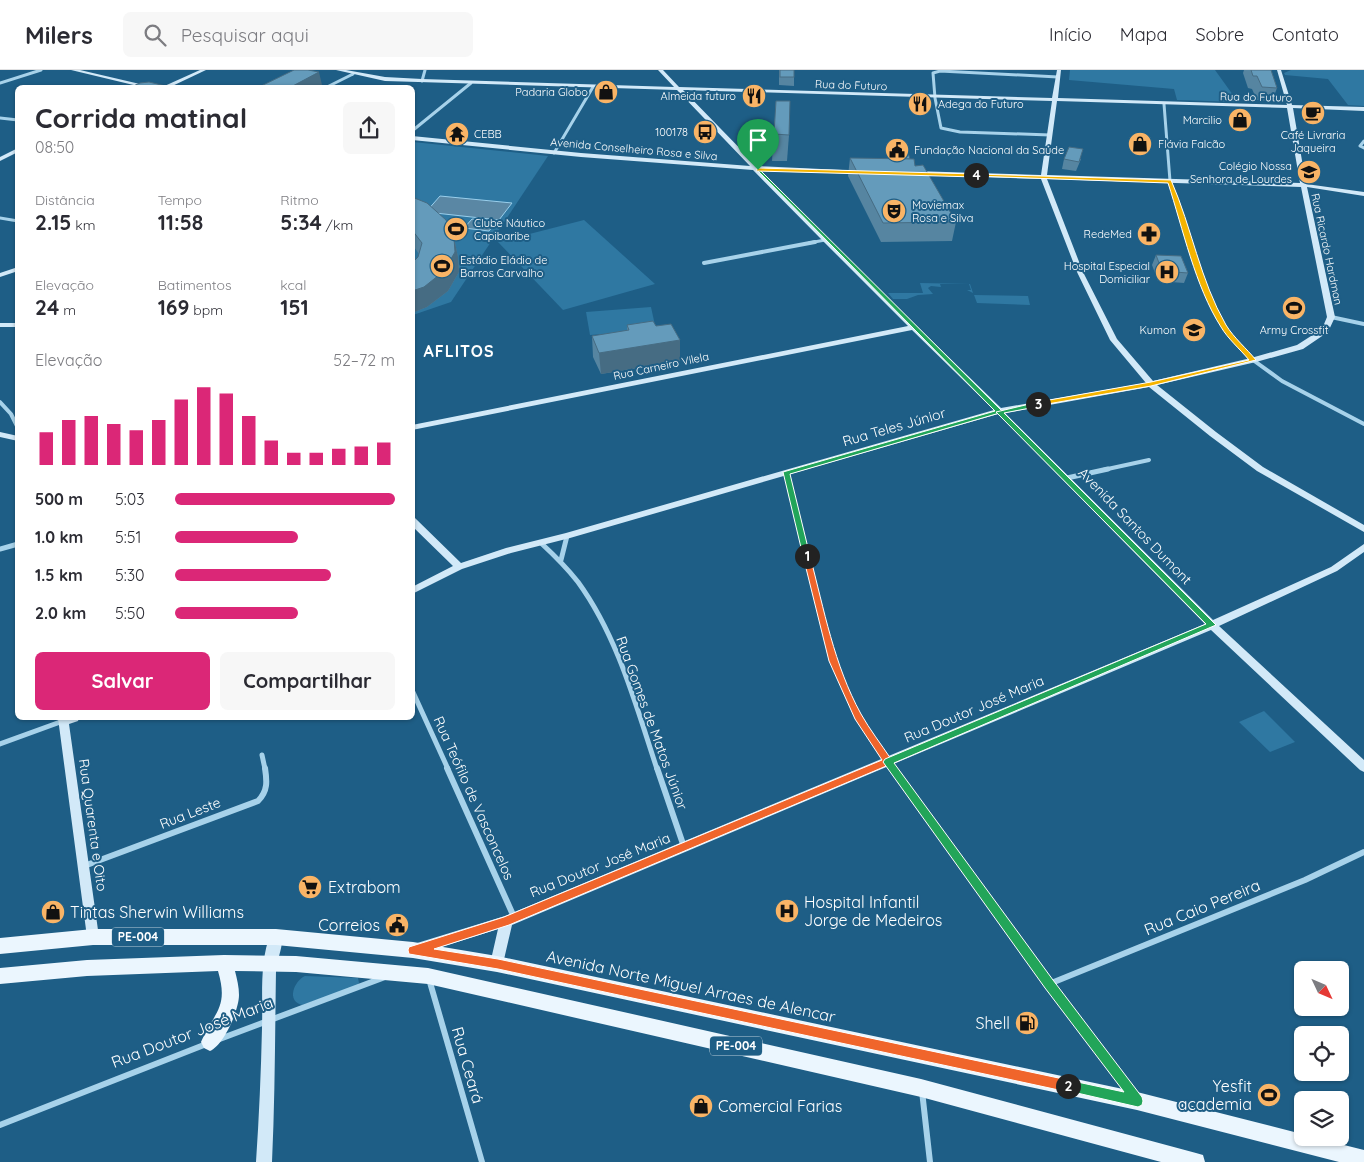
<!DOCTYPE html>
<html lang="pt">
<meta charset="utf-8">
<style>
:root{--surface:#fff;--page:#f7f7f7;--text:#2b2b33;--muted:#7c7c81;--line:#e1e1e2;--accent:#db2777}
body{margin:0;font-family:Quicksand,sans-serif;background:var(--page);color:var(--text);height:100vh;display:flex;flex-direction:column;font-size:19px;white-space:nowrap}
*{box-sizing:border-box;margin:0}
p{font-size:16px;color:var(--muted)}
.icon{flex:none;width:28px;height:28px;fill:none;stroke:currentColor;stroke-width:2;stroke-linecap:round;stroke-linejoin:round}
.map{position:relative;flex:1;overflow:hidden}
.panel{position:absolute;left:15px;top:15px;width:400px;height:635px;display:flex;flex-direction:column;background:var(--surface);border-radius:8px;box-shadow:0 1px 4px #0004}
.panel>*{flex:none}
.needle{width:32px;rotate:134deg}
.tools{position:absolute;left:1294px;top:891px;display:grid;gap:10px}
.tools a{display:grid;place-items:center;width:55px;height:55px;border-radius:8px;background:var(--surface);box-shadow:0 1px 4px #0004;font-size:25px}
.pin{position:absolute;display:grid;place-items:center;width:42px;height:42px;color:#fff;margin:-51px -21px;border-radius:50% 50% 50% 0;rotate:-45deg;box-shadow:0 0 5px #0007}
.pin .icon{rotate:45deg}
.km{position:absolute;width:25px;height:25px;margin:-12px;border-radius:50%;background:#222;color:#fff;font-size:14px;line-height:25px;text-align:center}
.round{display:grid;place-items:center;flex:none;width:52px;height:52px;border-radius:8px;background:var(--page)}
.headline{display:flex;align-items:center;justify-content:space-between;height:85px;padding:0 20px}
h1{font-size:28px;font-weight:700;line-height:38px}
.metrics{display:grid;grid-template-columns:repeat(3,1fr);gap:8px;height:85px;padding:5px 20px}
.metrics div{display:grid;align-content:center}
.metrics b{font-size:21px;font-weight:700}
.metrics small{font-size:14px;font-weight:400}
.metrics p{font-size:14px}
.chart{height:140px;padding:10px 20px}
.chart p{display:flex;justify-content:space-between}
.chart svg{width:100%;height:90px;margin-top:5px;stroke:var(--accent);stroke-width:6}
.button{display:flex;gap:10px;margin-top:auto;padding:10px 20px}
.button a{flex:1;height:58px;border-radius:8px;background:var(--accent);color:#fff;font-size:20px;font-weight:700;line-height:58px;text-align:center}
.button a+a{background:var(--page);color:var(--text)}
ul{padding:0 20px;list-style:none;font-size:16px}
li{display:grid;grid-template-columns:80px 60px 1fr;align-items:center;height:38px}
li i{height:12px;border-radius:6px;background:var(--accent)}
header{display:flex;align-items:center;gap:30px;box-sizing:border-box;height:70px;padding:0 25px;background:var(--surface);border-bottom:1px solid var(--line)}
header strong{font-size:24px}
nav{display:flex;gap:28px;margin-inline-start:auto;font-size:18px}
.search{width:350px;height:45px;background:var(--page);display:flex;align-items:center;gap:12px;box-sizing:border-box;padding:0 18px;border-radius:8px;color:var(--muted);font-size:19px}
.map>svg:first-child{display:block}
.green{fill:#2f78a2}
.water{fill:#5a87a4;stroke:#9acfec}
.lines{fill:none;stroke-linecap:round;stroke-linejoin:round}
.street-far3{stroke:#a7d2ea;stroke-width:3}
.street-far2{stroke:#a7d2ea;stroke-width:4}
.street-far1{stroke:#a7d2ea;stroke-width:5}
.street{stroke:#a7d2ea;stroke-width:6}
.secondary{fill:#d2e9f8;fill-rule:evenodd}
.primary{fill:#ebf6fe;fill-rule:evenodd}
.wall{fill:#5685a1}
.shaded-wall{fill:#466c83}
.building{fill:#649bbb;stroke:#466c83}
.split-1{fill:#22a559;stroke:#fff}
.split-2{fill:#f0652b;stroke:#fff}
.split-3{fill:#22a559;stroke:#fff}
.split-4{fill:#f5b400;stroke:#fff}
.split-5{fill:#f5b400;stroke:#fff}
.labels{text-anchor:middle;stroke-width:4;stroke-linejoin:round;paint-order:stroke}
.far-street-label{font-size:11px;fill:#fff;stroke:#1e5e86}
.far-poi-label{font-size:11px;fill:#fff;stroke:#1e5e86;text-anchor:end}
.shield{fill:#1e5e86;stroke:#bccfdb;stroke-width:1}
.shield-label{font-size:12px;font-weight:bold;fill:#fff}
.street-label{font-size:14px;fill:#fff;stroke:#1e5e86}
.far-district-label{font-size:16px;font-weight:bold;letter-spacing:1px;fill:#fff;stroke:#1e5e86}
.near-poi-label{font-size:16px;fill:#fff;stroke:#1e5e86;text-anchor:start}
.near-street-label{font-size:16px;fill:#fff;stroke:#1e5e86}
</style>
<header>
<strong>Milers</strong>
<div class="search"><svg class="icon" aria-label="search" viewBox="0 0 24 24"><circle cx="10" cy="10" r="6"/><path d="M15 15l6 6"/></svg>Pesquisar aqui</div>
<nav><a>Início</a><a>Mapa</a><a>Sobre</a><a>Contato</a></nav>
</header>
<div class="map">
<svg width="1364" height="1092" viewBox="0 0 1364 1092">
<rect width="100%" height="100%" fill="#1e5e86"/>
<g class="green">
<path d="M1070,0h145l23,32 -61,-2 -3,-11 -105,-9z"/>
<path d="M1291,0h73v36l-16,-1 -20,-26 -43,-4 -1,-2z"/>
<path d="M413,72l135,14 -97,146 -38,13z"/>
<path d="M584,150l71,64 -92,26 -65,-68z"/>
<path d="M920,213l50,1 3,9 -6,-3h4l-2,-6h-29l1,3 -10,-1 -3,2 5,6 -15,1 -11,4h-14l-5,-6h35z"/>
<path d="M974,225l54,1 2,9 -53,-2z"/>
<path d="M651,237l5,23 -66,5 -4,-23z"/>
<path d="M1264,641l31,31 -25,10 -31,-30z"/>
<path d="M305,906l53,2 1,5 -2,3 -55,19c-16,-4 -8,-24 3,-29z"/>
</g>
<g class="water">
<path d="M440,126l72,7 -13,17 -73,-8z"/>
<path d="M472,149l25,2 -8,10 -25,-3z"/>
</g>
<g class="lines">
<g class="street-far3">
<path d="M422,11l3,-11"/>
<path d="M0,13l41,-13"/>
<path d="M325,18l28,-14"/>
<path d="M1164,34l6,77 20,62"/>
<path d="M0,48l18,2"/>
<path d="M412,61l59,-48"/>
<path d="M1050,65l-90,-3 -19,-4 -6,-30 -2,-25 7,-2 118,6"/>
<path d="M1364,71l-4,5 4,2"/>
<path d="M554,83l39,-66"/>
<path d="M0,148l18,3"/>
<path d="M809,173l16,-3"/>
</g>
<g class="street-far2">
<path d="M1190,172l13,41 21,45 29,32 29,21 82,43"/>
<path d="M704,193l111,-21"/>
<path d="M1331,247l33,7"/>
<path d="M0,332l11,12 7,14"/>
<path d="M1103,400l46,-10"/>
</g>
<g class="street-far1">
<path d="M786,403l47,188 25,56 35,52"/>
<path d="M1067,408l41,-9"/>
<path d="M541,473c13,12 26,25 37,39 40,55 58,124 79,187"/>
<path d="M0,479l18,-5"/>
<path d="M561,490l6,-24"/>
<path d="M412,620l36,79"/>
<path d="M0,674l63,-23"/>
<path d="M262,685l3,14"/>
</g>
<g class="street">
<path d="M447,698l67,149"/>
<path d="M657,698l27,79"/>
<path d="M892,698l157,216 84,111"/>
<path d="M84,796l174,-65c10,-10 9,-20 7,-33"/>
<path d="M429,909l53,183"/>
<path d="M1049,914l256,-104 59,-28"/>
<path d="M217,970l168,-63"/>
<path d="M922,1021l8,71"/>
<path d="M0,1055l209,-82"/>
</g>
<g class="secondary">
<path d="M71,0h9l77,18h-11z"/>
<path d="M200,0h6l-38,18h-8z"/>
<path d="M336,0h10l39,7 37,2 252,8 -16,-17h5l16,17 373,11 5,-28h4l-3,28 229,7 -10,-35h4l11,35 72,2v4l-71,-3 13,76 58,8v4l-57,-9 28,130 -7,15 -25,17 -47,13 -99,23 59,47 47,35 101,58v7l-107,-61 -47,-35 -61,-49 -144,26 208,207 118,-53 33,-23v8l-27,19 -118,55 145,134v12l-4,-2 -149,-140 -699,295 -10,43 -5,2 -5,-2 -2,-4 8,-35 -79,25 -5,-2 -2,-4 2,-4 91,-28 700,-292 -207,-210 -428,124 -59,15 -49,16 -50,25v-7l41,-21 -41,-40v-9l3,1 46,45 45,-15 60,-15 428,-123 -82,-80 -500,100v-5l496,-99 -85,-85 -70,-71 -172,-13 -169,-17v-4l169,17 169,13 -73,-76 -292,-9zM683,20l369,11 -11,74 -127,-4 -3,2 3,2 127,4 36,93 33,68 36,43 -145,25 -174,-169 -67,-69 102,4 2,-1v-2l-107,-5zM1057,31l230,7 13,75 -253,-8zM1047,109l254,8 26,130 -5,12 -25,16 -46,13 -98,23 -36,-42 -34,-67z"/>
<path d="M18,78v4l-18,9v-4z"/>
<path d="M18,197v4l-18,6v-4z"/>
<rect x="0" y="253" width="18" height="4"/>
<path d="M0,362l18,4v5l-18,-4z"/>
<path d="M58,648h21l-1,3 -9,3 30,213 -1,4 -5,2 -5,-2 -1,-4z"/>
<path d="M276,861l5,2c4,10 -4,26 -5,37 -1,64 -1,128 -4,192h-16c3,-45 5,-89 6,-134 1,-31 -3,-67 9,-95z"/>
</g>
<g class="primary">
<path d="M93,859h183l137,13 84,14 640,136 165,42v4h14l48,12v12h-25l-202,-52 -640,-138 -84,-14 -137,-13h-183l-93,9v-16z"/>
<path d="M224,885l72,1 132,12 493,111 275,74 7,2 2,7h-44l-240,-65 -493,-113 -132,-12 -61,-1c2,8 4,16 4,24 0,15 -15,50 -29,56l-6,-3 -3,-6c13,-30 28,-34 17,-71l-131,5 -87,8v-16l87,-8z"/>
</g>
</g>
<g class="wall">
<path d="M779,0h15v16l-15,-1z"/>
<path d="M1244,0h27l6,18 -5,13 -15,-1 -5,-11 -4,-1 -5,-15z"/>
<path d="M776,31l13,34 -2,26h-15z"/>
<path d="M891,73l19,16 5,7 41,56 -4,19 -71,1 -33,-66 2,-18 42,1 -2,-7z"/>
<path d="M1064,89h17l-5,12 -14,-2z"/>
<path d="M412,127l42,41 4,19 1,15 -11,19 -21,16 -15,6v-50l6,-6 1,-3 -7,-10z"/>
<path d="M1156,185l32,18 -4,10 -26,-2 -6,-16z"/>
<path d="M627,255l29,1 24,14v21l-79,13 -8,-17 -1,-21 35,-5z"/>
</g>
<g class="shaded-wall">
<path d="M319,2l3,13 -5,3h-28z"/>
<path d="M454,168l4,19 1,15 -11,19 -21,16 -15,6v-22z"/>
<path d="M680,270v21l-79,13 -2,-21z"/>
</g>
<g class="building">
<path d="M294,0h14l11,2 -30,16h-32z"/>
<rect x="780" y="0" width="14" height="7"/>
<path d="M1251,0h20l6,18 -15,-1 -5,-11h-4z"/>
<path d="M149,12l25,6h-45l11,-5z"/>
<path d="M776,31h14l-1,34 -15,-1z"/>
<path d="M891,73h14l5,16h-15z"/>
<path d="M1069,77l14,2 -4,13 -15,-3z"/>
<path d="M850,88l64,1 1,7 8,-1 33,57 -73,1z"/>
<path d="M412,127l15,6 19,17 8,18 1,14 -11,19 -20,16 -12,4v-28l6,-6 4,-14 -10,-13z"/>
<path d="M1156,185l25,1 7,17 -26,-2z"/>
<path d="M653,251l3,5 15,-2 9,16 -81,13 -7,-17 37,-6 -2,-5z"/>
</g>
<path class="split-1" d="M756,99h3l244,243 -213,62 20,82 -3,3 -4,-3 -20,-84 212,-61z"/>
<path class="split-2" d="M807,483l3,3c14,53 24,109 51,158 9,16 20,30 30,45v5l-382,161 -75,24 64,10 570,121 4,2 2,4 -2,4 -4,2 -570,-123 -89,-15 -1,-4 1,-3 95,-30 378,-157 -27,-41 -26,-58 -26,-105z"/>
<path class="split-3" d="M1038,332l3,1v3l-37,7 212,212 -322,138 159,217 89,117 1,4 -1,4 -4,2 -74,-17 -2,-4 2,-4 4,-2 56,12 -79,-104 -162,-226 2,-3 321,-135 -210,-212z"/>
<path class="split-4" d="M976,104l195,6c21,48 29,100 55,145 8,13 21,24 30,35l-105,26 -115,20v-3l2,-1 113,-20 98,-22c-9,-11 -21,-21 -28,-33 -26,-41 -38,-98 -53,-144l-194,-7z"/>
<path class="split-5" d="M758,98l218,6 3,1 -3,2 -220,-6z"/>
<defs>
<g id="shop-disc" transform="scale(1.25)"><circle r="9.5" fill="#f9b466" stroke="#1e5e86"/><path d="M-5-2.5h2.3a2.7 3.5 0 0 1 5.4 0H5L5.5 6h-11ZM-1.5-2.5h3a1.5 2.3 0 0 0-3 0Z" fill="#111"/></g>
<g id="restaurant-disc" transform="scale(1.25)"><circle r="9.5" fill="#f9b466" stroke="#1e5e86"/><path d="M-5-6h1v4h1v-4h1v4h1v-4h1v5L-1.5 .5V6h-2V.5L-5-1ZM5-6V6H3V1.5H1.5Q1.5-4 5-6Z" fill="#111"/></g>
<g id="cafe-disc" transform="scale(1.25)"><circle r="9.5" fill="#f9b466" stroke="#1e5e86"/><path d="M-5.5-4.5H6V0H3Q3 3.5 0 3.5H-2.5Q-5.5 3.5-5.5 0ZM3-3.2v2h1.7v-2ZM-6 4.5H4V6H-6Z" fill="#111"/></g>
<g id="bus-disc" transform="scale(1.25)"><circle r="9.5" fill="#f9b466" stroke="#1e5e86"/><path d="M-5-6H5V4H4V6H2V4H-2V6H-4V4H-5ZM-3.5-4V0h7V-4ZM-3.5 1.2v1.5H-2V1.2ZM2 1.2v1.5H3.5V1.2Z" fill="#111"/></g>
<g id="temple-disc" transform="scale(1.25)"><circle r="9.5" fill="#f9b466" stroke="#1e5e86"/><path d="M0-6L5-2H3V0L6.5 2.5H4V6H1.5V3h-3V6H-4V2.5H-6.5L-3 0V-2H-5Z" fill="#111"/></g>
<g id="civic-disc" transform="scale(1.25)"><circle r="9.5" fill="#f9b466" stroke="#1e5e86"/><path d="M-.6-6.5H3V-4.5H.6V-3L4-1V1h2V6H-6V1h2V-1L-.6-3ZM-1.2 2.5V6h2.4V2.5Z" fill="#111"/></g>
<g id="school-disc" transform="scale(1.25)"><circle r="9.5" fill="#f9b466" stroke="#1e5e86"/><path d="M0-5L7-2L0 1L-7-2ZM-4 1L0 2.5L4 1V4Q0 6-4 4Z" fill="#111"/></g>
<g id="theatre-disc" transform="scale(1.25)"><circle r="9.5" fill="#f9b466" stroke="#1e5e86"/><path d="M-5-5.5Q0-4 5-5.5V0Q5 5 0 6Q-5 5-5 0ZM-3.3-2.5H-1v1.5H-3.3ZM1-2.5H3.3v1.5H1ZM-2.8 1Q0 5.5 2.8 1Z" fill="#111"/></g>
<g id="stadium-disc" transform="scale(1.25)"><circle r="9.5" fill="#f9b466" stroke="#1e5e86"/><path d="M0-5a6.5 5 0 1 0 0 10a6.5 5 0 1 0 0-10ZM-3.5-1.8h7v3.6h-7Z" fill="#111"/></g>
<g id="pharmacy-disc" transform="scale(1.25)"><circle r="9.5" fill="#f9b466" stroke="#1e5e86"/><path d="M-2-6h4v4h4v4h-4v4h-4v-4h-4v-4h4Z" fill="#111"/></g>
<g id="hospital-disc" transform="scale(1.25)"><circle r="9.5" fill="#f9b466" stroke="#1e5e86"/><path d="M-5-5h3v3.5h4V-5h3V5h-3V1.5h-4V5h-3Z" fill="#111"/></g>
<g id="supermarket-disc" transform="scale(1.25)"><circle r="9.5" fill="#f9b466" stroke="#1e5e86"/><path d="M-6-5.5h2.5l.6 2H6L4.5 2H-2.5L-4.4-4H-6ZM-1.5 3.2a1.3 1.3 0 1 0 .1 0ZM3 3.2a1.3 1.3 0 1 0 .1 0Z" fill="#111"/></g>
<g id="fuel-disc" transform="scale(1.25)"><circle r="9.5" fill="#f9b466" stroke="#1e5e86"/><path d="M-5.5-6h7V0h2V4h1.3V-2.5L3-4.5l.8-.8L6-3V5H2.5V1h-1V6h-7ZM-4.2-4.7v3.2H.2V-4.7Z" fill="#111"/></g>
</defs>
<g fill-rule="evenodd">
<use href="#shop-disc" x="606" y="22"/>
<use href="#restaurant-disc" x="754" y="26"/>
<use href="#restaurant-disc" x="920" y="34"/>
<use href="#cafe-disc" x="1313" y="43"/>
<use href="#shop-disc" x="1240" y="50"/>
<use href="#bus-disc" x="705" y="62"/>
<use href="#temple-disc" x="457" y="64"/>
<use href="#shop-disc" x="1140" y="74"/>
<use href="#civic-disc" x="897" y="80"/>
<use href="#school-disc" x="1309" y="102"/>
<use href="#theatre-disc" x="894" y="141"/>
<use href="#stadium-disc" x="456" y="159"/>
<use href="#pharmacy-disc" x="1149" y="164"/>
<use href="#stadium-disc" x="442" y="196"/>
<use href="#hospital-disc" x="1167" y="202"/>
<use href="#stadium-disc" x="1294" y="238"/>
<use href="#school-disc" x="1194" y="260"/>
<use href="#supermarket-disc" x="310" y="817"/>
<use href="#hospital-disc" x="787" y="841"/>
<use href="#shop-disc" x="53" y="842"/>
<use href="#civic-disc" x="397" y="855"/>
<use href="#fuel-disc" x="1027" y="953"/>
<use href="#stadium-disc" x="1269" y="1025"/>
<use href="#shop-disc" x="701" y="1036"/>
</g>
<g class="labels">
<g class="far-street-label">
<text transform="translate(851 15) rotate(2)" y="4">Rua do Futuro</text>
<text transform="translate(1256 27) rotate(1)" y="4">Rua do Futuro</text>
<text transform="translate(634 79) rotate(5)" y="4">Avenida Conselheiro Rosa e Silva</text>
<text transform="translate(1327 179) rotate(78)" y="4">Rua Ricardo Hardman</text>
<text transform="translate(661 296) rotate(-12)" y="4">Rua Carneiro Vilela</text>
</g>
<g class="far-poi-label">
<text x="588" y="26">Padaria Globo</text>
<text x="736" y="30">Almeida futuro</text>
<text x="938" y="38" text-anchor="start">Adega do Futuro</text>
<text x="1222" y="54">Marcilio</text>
<text x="688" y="66">100178</text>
<text x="474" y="68" text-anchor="start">CEBB</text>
<text x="1313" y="69" text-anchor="middle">Café Livraria<tspan x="1313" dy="13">Jaqueira</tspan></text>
<text x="1158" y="78" text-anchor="start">Flávia Falcão</text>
<text x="914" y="84" text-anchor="start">Fundação Nacional da Saúde</text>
<text x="1292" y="100">Colégio Nossa<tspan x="1292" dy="13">Senhora de Lourdes</tspan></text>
<text x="912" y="139" text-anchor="start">Moviemax<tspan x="912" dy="13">Rosa e Silva</tspan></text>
<text x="474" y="157" text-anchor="start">Clube Náutico<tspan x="474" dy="13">Capibaribe</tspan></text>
<text x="1132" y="168">RedeMed</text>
<text x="460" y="194" text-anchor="start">Estádio Eládio de<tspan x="460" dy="13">Barros Carvalho</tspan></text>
<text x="1150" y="200">Hospital Especial<tspan x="1150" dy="13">Domiciliar</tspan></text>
<text x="1176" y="264">Kumon</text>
<text x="1294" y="264" text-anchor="middle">Army Crossfit</text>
</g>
<g class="shield">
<rect x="112" y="857.5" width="52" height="19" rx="4"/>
<rect x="710" y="966.5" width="52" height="19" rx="4"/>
</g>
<g class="shield-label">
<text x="138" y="871">PE-004</text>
<text x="736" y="980">PE-004</text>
</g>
<g class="street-label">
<text transform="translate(894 357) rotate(-16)" y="5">Rua Teles Júnior</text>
<text transform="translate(1135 456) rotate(46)" y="5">Avenida Santos Dumont</text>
<text transform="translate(974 639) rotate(-23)" y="5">Rua Doutor José Maria</text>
<text transform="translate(652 653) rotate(70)" y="5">Rua Gomes de Matos Júnior</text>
<text transform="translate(474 728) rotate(66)" y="5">Rua Teófilo de Vasconcelos</text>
<text transform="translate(190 743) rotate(-21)" y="5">Rua Leste</text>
<text transform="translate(93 755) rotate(82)" y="5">Rua Quarenta e Oito</text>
<text transform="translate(600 795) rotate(-22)" y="5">Rua Doutor José Maria</text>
</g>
<g class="far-district-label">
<text x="459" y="287">AFLITOS</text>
</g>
<g class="near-poi-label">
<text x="328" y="823">Extrabom</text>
<text x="804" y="838">Hospital Infantil<tspan x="804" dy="18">Jorge de Medeiros</tspan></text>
<text x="70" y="848">Tintas Sherwin Williams</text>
<text x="380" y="861" text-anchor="end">Correios</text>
<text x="1010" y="959" text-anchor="end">Shell</text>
<text x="1252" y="1022" text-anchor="end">Yesfit<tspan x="1252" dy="18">academia</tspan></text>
<text x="718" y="1042">Comercial Farias</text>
</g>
<g class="near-street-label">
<text transform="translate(1202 837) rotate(-22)" y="6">Rua Caio Pereira</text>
<text transform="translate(691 916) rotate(12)" y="6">Avenida Norte Miguel Arraes de Alencar</text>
<text transform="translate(192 962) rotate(-21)" y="6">Rua Doutor José Maria</text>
<text transform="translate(468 995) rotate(74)" y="6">Rua Ceará</text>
</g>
</g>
</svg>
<div class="tools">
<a><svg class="needle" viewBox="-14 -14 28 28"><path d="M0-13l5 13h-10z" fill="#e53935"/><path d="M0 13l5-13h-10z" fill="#7c7c81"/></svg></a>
<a><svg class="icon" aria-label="locate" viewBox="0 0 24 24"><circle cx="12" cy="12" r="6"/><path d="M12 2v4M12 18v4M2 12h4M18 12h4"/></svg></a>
<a><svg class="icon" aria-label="layers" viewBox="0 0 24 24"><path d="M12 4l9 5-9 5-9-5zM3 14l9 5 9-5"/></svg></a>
</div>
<div class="pin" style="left:758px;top:100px;background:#1e9e55"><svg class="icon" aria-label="arrive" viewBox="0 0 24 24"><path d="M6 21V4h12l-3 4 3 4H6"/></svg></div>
<b class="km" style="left:807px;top:486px">1</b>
<b class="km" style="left:1068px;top:1016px">2</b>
<b class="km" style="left:1038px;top:334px">3</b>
<b class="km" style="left:976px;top:105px">4</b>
<section class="panel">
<div class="headline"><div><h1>Corrida matinal</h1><p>08:50</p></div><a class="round"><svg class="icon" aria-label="share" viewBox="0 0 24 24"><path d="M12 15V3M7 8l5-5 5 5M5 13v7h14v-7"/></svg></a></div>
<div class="metrics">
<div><p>Distância</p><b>2.15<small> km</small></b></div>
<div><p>Tempo</p><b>11:58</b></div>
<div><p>Ritmo</p><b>5:34<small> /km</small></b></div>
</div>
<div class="metrics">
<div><p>Elevação</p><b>24<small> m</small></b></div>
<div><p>Batimentos</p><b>169<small> bpm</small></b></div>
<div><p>kcal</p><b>151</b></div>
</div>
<div class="chart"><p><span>Elevação</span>52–72 m</p>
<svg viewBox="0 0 160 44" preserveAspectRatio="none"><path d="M5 44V28M15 44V22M25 44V20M35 44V24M45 44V27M55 44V22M65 44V12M75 44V6M85 44V9M95 44V20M105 44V32M115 44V38M125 44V38M135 44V36M145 44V35M155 44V33"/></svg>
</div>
<ul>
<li><b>500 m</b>5:03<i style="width:100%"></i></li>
<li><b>1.0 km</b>5:51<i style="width:56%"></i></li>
<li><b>1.5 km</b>5:30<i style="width:71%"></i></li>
<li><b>2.0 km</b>5:50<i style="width:56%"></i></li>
</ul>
<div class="button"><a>Salvar</a><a>Compartilhar</a></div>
</section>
</div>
